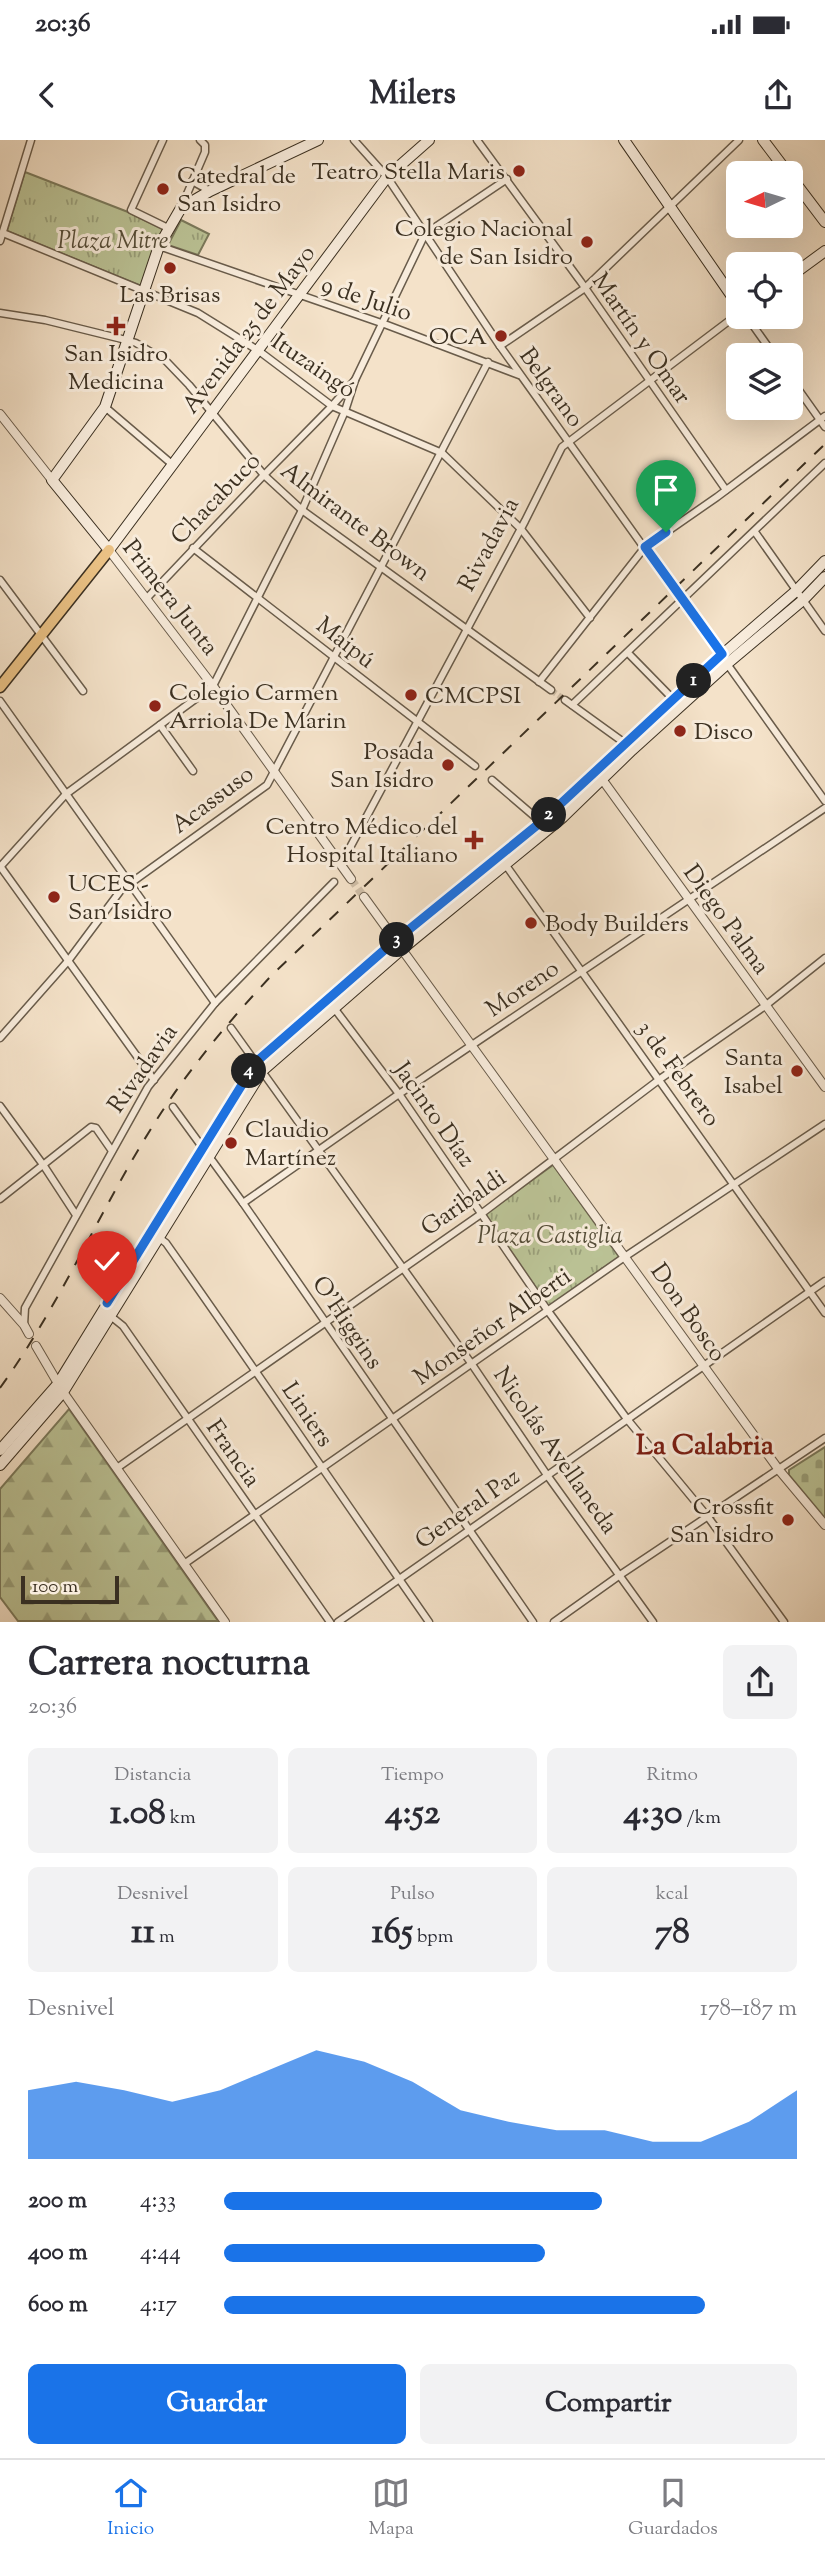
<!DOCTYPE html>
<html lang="es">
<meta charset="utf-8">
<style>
:root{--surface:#fff;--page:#f2f2f3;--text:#2b2b33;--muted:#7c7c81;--line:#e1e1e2;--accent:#1a73e8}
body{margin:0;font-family:"Sorts Mill Goudy",serif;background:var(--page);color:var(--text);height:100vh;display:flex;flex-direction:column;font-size:26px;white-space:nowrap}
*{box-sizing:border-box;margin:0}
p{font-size:23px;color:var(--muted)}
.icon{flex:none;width:38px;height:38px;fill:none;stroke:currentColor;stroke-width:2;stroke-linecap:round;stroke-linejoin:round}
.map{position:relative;height:1482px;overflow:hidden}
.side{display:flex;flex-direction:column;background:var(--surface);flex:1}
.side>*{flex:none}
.needle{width:46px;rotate:265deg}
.tools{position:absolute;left:726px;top:21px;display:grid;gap:14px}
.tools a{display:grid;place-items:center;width:77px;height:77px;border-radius:10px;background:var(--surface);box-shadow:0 7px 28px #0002;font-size:35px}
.scale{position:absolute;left:21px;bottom:18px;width:98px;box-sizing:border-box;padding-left:7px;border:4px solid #3b3021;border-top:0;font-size:19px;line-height:24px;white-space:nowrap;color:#3b3021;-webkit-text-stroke:5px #f8ecdc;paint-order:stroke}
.pin{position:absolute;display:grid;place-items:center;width:60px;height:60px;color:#fff;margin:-72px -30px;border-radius:50% 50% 50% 0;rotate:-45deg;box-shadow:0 0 7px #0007}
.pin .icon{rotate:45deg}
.km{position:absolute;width:35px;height:35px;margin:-18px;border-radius:50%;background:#222;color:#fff;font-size:19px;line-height:35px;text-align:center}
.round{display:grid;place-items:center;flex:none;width:74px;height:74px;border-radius:10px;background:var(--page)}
.headline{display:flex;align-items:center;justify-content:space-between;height:119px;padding:0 28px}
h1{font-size:38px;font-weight:700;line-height:52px}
.stats{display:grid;grid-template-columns:repeat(3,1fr);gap:10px;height:119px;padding:7px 28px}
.stats div{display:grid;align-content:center;border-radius:10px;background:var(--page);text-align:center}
.stats b{font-size:35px;font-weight:700}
.stats small{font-size:19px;font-weight:400}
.stats p{font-size:19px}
.chart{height:196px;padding:14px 28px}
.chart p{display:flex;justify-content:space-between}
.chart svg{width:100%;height:126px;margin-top:7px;fill:var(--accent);opacity:.7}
.action{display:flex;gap:14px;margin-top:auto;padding:14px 28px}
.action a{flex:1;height:80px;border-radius:10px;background:var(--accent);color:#fff;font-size:28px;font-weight:700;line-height:80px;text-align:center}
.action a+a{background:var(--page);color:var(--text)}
ul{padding:0 28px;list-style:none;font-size:23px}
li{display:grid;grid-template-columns:112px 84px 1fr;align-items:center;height:52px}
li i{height:18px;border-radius:9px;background:var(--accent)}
.status{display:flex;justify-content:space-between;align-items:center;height:49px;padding:0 35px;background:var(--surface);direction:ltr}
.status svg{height:19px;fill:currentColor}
header{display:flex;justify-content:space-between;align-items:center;height:91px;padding:0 28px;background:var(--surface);font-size:32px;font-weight:700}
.dock{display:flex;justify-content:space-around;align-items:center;height:98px;border-top:2px solid var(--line);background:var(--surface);font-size:19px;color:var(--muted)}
.dock a{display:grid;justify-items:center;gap:4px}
.dock .selected{color:var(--accent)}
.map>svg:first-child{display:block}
.forest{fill:url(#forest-firs);stroke:#7b7a5c;stroke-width:2}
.cemetery{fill:url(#cemetery-stones);stroke:#7b7a5c;stroke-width:2}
.park{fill:url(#park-tufts);stroke:#7b7a5c;stroke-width:2}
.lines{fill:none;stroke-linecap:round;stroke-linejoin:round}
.minor-tunnel{stroke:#cfbea7;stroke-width:6;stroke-dasharray:6 3;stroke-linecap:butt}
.tertiary-tunnel{stroke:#cfbea7;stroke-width:8;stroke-dasharray:8 4;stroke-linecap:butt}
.minor-casing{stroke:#695c4b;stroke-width:9}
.tertiary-casing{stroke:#695c4b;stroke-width:10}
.secondary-casing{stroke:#3b3021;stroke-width:12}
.primary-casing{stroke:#3b3021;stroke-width:13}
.minor{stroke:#f8ecdc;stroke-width:6}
.tertiary{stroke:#f8ecdc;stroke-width:8}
.secondary{stroke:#f8ecdc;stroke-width:10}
.primary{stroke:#eac184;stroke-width:10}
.rail{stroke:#3b3021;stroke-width:2;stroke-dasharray:12 12;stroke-linecap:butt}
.route-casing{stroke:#fff;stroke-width:14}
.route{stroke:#1a73e8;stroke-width:9}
.poi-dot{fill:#8f2418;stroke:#f8ecdc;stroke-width:2.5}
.labels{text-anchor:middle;stroke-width:6;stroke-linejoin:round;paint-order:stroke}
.poi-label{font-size:24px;fill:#3b3021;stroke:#f8ecdc;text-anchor:end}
.park-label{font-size:24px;font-style:italic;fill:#554d38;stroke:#f8ecdc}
.street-label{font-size:24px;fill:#3b3021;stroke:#f8ecdc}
.quarter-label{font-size:28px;font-weight:bold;fill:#7a1f14;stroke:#f8ecdc}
</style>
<div class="status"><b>20:36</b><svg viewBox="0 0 49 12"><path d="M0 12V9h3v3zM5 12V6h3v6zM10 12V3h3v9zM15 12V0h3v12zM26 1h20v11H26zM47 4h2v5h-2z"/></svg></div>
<header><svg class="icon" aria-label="back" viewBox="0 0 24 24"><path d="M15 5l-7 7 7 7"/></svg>Milers<svg class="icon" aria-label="share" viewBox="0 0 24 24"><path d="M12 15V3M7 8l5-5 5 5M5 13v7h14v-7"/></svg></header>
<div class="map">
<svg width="825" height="1482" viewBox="0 0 825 1482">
<defs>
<pattern id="forest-firs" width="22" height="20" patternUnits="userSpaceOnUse" patternTransform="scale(1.75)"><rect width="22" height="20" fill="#bbc396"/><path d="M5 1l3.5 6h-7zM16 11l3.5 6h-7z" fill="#999f7a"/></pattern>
<pattern id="cemetery-stones" width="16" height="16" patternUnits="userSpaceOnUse" patternTransform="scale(1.75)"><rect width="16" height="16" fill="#bbc396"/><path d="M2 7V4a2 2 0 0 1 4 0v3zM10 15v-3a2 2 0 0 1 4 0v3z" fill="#999f7a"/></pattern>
<pattern id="park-tufts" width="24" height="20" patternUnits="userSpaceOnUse" patternTransform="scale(1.75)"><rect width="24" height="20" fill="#bbc396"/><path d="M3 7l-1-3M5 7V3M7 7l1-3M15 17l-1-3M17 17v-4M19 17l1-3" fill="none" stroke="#999f7a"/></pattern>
</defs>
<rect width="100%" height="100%" fill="#f4e2c9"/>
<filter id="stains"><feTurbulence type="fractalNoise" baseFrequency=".00286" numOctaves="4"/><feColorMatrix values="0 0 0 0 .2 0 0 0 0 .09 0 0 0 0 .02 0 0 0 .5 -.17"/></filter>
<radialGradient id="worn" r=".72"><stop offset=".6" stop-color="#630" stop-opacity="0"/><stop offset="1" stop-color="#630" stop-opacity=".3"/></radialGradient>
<path class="forest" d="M69,1269l149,212h-200l-18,-24v-108z"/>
<path class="cemetery" d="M825,1307v71l-36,-43v-5z"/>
<g class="park">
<path d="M25,32l103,40 35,17 -22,57 -134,-55z"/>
<path d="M181,80l28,14 -11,21 -30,-10z"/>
<path d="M553,1025l66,92 -71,50 -64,-92z"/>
</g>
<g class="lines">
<path class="minor-tunnel" d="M551,550l14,10"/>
<path class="tertiary-tunnel" d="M351,739l13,18"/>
<g class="minor-casing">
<g id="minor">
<path d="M163,0l-32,70 37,18"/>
<path d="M354,0l33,37 113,169 325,455"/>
<path d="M477,0l104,142 145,208"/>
<path d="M192,41l18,10"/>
<path d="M181,68l24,-56v-7l-5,-5"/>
<path d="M3,93l195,80 61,38 73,55 110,47 79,76 69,89"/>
<path d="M0,101l31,-101"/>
<path d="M159,106l228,79 132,50"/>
<path d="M0,173l45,7 81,20 10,3 30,18 23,24 75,90 38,35 249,180"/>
<path d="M747,177l27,38"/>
<path d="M500,206l85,-58 154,-148"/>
<path d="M791,239l34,48"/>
<path d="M105,267l68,58"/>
<path d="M755,392l70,99"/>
<path d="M193,408l282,218"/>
<path d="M0,440l83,111"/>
<path d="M147,458l117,-123 67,-68 24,-27 70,-146 82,-55"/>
<path d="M628,513l46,47"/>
<path d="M539,542l106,-135 72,-50 108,-81"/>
<path d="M565,560l61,44"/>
<path d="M0,561l215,302"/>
<path d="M572,565l253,-242"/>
<path d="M160,585l33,46"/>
<path d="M492,640l49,42"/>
<path d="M346,715l179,-334 37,-74 176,-133"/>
<path d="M505,724l320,449"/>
<path d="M0,726l154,214"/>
<path d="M0,727l66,-73 147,-108 89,-176 43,-99 10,-31"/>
<path d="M328,860l71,94 149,217 79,108 81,98 76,105"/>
<path d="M231,888l240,335 76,112 106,147"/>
<path d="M0,898l68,-77 53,-71 146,-105 221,-423"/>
<path d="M0,966l44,60 32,49"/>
<path d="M173,967l70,96 290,419"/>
<path d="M0,1059l91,-72 5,1 16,23"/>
<path d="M243,1063l156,-109 426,-286"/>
<path d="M158,1097l8,6c89,126 175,253 263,379"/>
<path d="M97,1098l27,39"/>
<path d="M108,1174l15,12 207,296"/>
<path d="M24,1185l1,-17 123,-221 67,-84 119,-121"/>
<path d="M117,1328l364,-254 179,-135 105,-73 60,-48"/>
<path d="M184,1424l442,-308 199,-132"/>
<path d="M338,1482l487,-341"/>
<path d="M554,1482l66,-47 205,-137"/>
</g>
</g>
<g class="tertiary-casing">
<g id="tertiary">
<path d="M0,274l52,66"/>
<path d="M109,410l104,136 138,193"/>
<path d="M599,635l226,312"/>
<path d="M364,757l415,573 46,55"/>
<path d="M0,1158l24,27 5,9"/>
<path d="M36,1206l27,46 162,230"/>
</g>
</g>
<g class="secondary-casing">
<g id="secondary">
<path d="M318,0l-108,51 -29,17 -22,38 -54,161 -53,73 57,70 278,-373 42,-37"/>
<path d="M624,0l114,165"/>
<path d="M763,0l25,33"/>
<path d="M791,37l34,45"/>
<path d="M791,136l34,-25"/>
<path d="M0,1310l58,-66 198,-322 134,-117 151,-123 181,-167 74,-64 29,-30"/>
<path d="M0,1325l63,-73 199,-321 140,-122 161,-132 69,-67 96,-87 75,-63 22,-23"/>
</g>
</g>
<g class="primary-casing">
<path id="primary" d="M0,547l109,-137"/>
</g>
<use href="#minor" class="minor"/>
<use href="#tertiary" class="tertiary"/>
<use href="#secondary" class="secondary"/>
<use href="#primary" class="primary"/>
<path class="rail" d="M0,1248c63,-87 103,-186 161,-275 32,-49 70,-94 110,-137l554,-532"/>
</g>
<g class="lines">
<g class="route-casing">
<path id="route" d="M107,1163l149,-241 134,-117 151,-123 181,-168 -77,-107 21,-15"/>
</g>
<use href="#route" class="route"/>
</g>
<g class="poi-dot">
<circle cx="519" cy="31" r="7"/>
<circle cx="163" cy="49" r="7"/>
<circle cx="587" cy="102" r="7"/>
<circle cx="170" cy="128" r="7"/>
<path d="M112.5 175.5h7v7h7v7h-7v7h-7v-7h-7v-7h7z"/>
<circle cx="501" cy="196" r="7"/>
<circle cx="411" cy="555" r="7"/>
<circle cx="155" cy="566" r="7"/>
<circle cx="680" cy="591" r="7"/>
<circle cx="448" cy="625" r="7"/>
<path d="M470.5 689.5h7v7h7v7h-7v7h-7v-7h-7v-7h7z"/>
<circle cx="54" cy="757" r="7"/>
<circle cx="531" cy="783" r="7"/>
<circle cx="797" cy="931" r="7"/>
<circle cx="231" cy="1003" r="7"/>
<circle cx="788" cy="1380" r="7"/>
</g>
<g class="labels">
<g class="poi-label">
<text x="505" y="39">Teatro Stella Maris</text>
<text x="177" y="43" text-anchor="start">Catedral de<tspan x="177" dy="28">San Isidro</tspan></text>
<text x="573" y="96">Colegio Nacional<tspan x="573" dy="28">de San Isidro</tspan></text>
<text x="170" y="162" text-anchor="middle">Las Brisas</text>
<text x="487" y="204">OCA</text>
<text x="116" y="221" text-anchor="middle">San Isidro<tspan x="116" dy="28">Medicina</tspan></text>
<text x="169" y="560" text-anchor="start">Colegio Carmen<tspan x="169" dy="28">Arriola De Marin</tspan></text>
<text x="425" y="563" text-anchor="start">CMCPSI</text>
<text x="694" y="599" text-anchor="start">Disco</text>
<text x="434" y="619">Posada<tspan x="434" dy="28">San Isidro</tspan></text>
<text x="458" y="694">Centro Médico del<tspan x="458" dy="28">Hospital Italiano</tspan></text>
<text x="68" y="751" text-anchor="start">UCES -<tspan x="68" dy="28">San Isidro</tspan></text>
<text x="545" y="791" text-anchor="start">Body Builders</text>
<text x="783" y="925">Santa<tspan x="783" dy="28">Isabel</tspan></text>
<text x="245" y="997" text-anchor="start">Claudio<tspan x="245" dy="28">Martínez</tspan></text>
<text x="774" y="1374">Crossfit<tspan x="774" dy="28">San Isidro</tspan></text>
</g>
<g class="park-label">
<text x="113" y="108">Plaza Mitre</text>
<text x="550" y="1103">Plaza Castiglia</text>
</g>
<g class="street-label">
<text transform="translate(367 158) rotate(19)" y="8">9 de Julio</text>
<text transform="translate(248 189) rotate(-53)" y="8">Avenida 25 de Mayo</text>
<text transform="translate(642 198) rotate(55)" y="8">Martín y Omar</text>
<text transform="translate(314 225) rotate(34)" y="8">Ituzaingó</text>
<text transform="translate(552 247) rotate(54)" y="8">Belgrano</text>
<text transform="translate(215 358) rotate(-46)" y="8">Chacabuco</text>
<text transform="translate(356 381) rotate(37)" y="8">Almirante Brown</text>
<text transform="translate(488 404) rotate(-62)" y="8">Rivadavia</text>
<text transform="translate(171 457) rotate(52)" y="8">Primera Junta</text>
<text transform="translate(346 502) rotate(38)" y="8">Maipú</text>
<text transform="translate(212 659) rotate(-37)" y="8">Acassuso</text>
<text transform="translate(727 779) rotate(54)" y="8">Diego Palma</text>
<text transform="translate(522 848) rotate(-34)" y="8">Moreno</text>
<text transform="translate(142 928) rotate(-55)" y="8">Rivadavia</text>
<text transform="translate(679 933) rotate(54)" y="8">3 de Febrero</text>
<text transform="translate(435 974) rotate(55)" y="8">Jacinto Díaz</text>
<text transform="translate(463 1062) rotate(-35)" y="8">Garibaldi</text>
<text transform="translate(689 1172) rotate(55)" y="8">Don Bosco</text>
<text transform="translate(348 1182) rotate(56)" y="8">O'Higgins</text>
<text transform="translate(492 1186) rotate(-35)" y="8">Monseñor Alberti</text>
<text transform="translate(308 1274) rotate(56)" y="8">Liniers</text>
<text transform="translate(556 1310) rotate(55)" y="8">Nicolás Avellaneda</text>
<text transform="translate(234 1313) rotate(55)" y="8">Francia</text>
<text transform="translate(467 1368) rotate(-35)" y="8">General Paz</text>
</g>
<g class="quarter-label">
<text x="705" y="1314">La Calabria</text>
</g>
</g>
<rect width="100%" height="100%" filter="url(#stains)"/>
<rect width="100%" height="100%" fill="url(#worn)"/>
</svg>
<div class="tools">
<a><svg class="needle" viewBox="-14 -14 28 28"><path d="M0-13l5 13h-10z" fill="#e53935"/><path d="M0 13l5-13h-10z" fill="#7c7c81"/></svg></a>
<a><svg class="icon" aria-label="locate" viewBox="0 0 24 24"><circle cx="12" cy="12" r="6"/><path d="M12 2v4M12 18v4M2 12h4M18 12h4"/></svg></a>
<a><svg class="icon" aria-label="layers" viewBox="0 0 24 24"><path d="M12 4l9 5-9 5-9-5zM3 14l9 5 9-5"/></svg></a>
</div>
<div class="scale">100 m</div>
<div class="pin" style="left:666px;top:392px;background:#1e9e55"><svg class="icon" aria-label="arrive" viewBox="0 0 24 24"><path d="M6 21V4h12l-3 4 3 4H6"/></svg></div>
<div class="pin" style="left:107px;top:1163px;background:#d93025"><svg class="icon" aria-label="check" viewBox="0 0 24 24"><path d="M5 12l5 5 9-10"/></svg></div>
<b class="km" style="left:694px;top:541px">1</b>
<b class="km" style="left:549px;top:675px">2</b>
<b class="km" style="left:397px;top:800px">3</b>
<b class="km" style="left:249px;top:931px">4</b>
</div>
<section class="side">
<div class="headline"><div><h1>Carrera nocturna</h1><p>20:36</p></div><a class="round"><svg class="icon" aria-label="share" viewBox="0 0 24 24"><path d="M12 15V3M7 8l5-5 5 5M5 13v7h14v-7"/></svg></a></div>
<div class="stats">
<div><p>Distancia</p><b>1.08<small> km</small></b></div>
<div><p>Tiempo</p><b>4:52</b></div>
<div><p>Ritmo</p><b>4:30<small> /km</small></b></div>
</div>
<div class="stats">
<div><p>Desnivel</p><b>11<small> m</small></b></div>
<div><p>Pulso</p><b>165<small> bpm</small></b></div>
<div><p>kcal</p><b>78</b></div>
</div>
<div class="chart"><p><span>Desnivel</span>178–187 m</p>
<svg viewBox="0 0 160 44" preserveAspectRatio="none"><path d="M0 44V20L10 17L20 20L30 24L40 20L50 13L60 6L70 10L80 17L90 27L100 31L110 34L120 34L130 38L140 38L150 31L160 20V44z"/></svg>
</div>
<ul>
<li><b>200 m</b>4:33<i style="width:66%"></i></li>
<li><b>400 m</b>4:44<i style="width:56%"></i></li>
<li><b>600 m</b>4:17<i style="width:84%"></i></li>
</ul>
<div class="action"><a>Guardar</a><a>Compartir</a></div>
</section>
<nav class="dock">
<a class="selected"><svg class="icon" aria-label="home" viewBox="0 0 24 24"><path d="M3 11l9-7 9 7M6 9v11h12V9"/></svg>Inicio</a>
<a><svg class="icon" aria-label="map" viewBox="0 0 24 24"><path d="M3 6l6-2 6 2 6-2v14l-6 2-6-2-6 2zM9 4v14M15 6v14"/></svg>Mapa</a>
<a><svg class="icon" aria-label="saved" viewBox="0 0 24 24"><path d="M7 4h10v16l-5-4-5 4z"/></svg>Guardados</a>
</nav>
